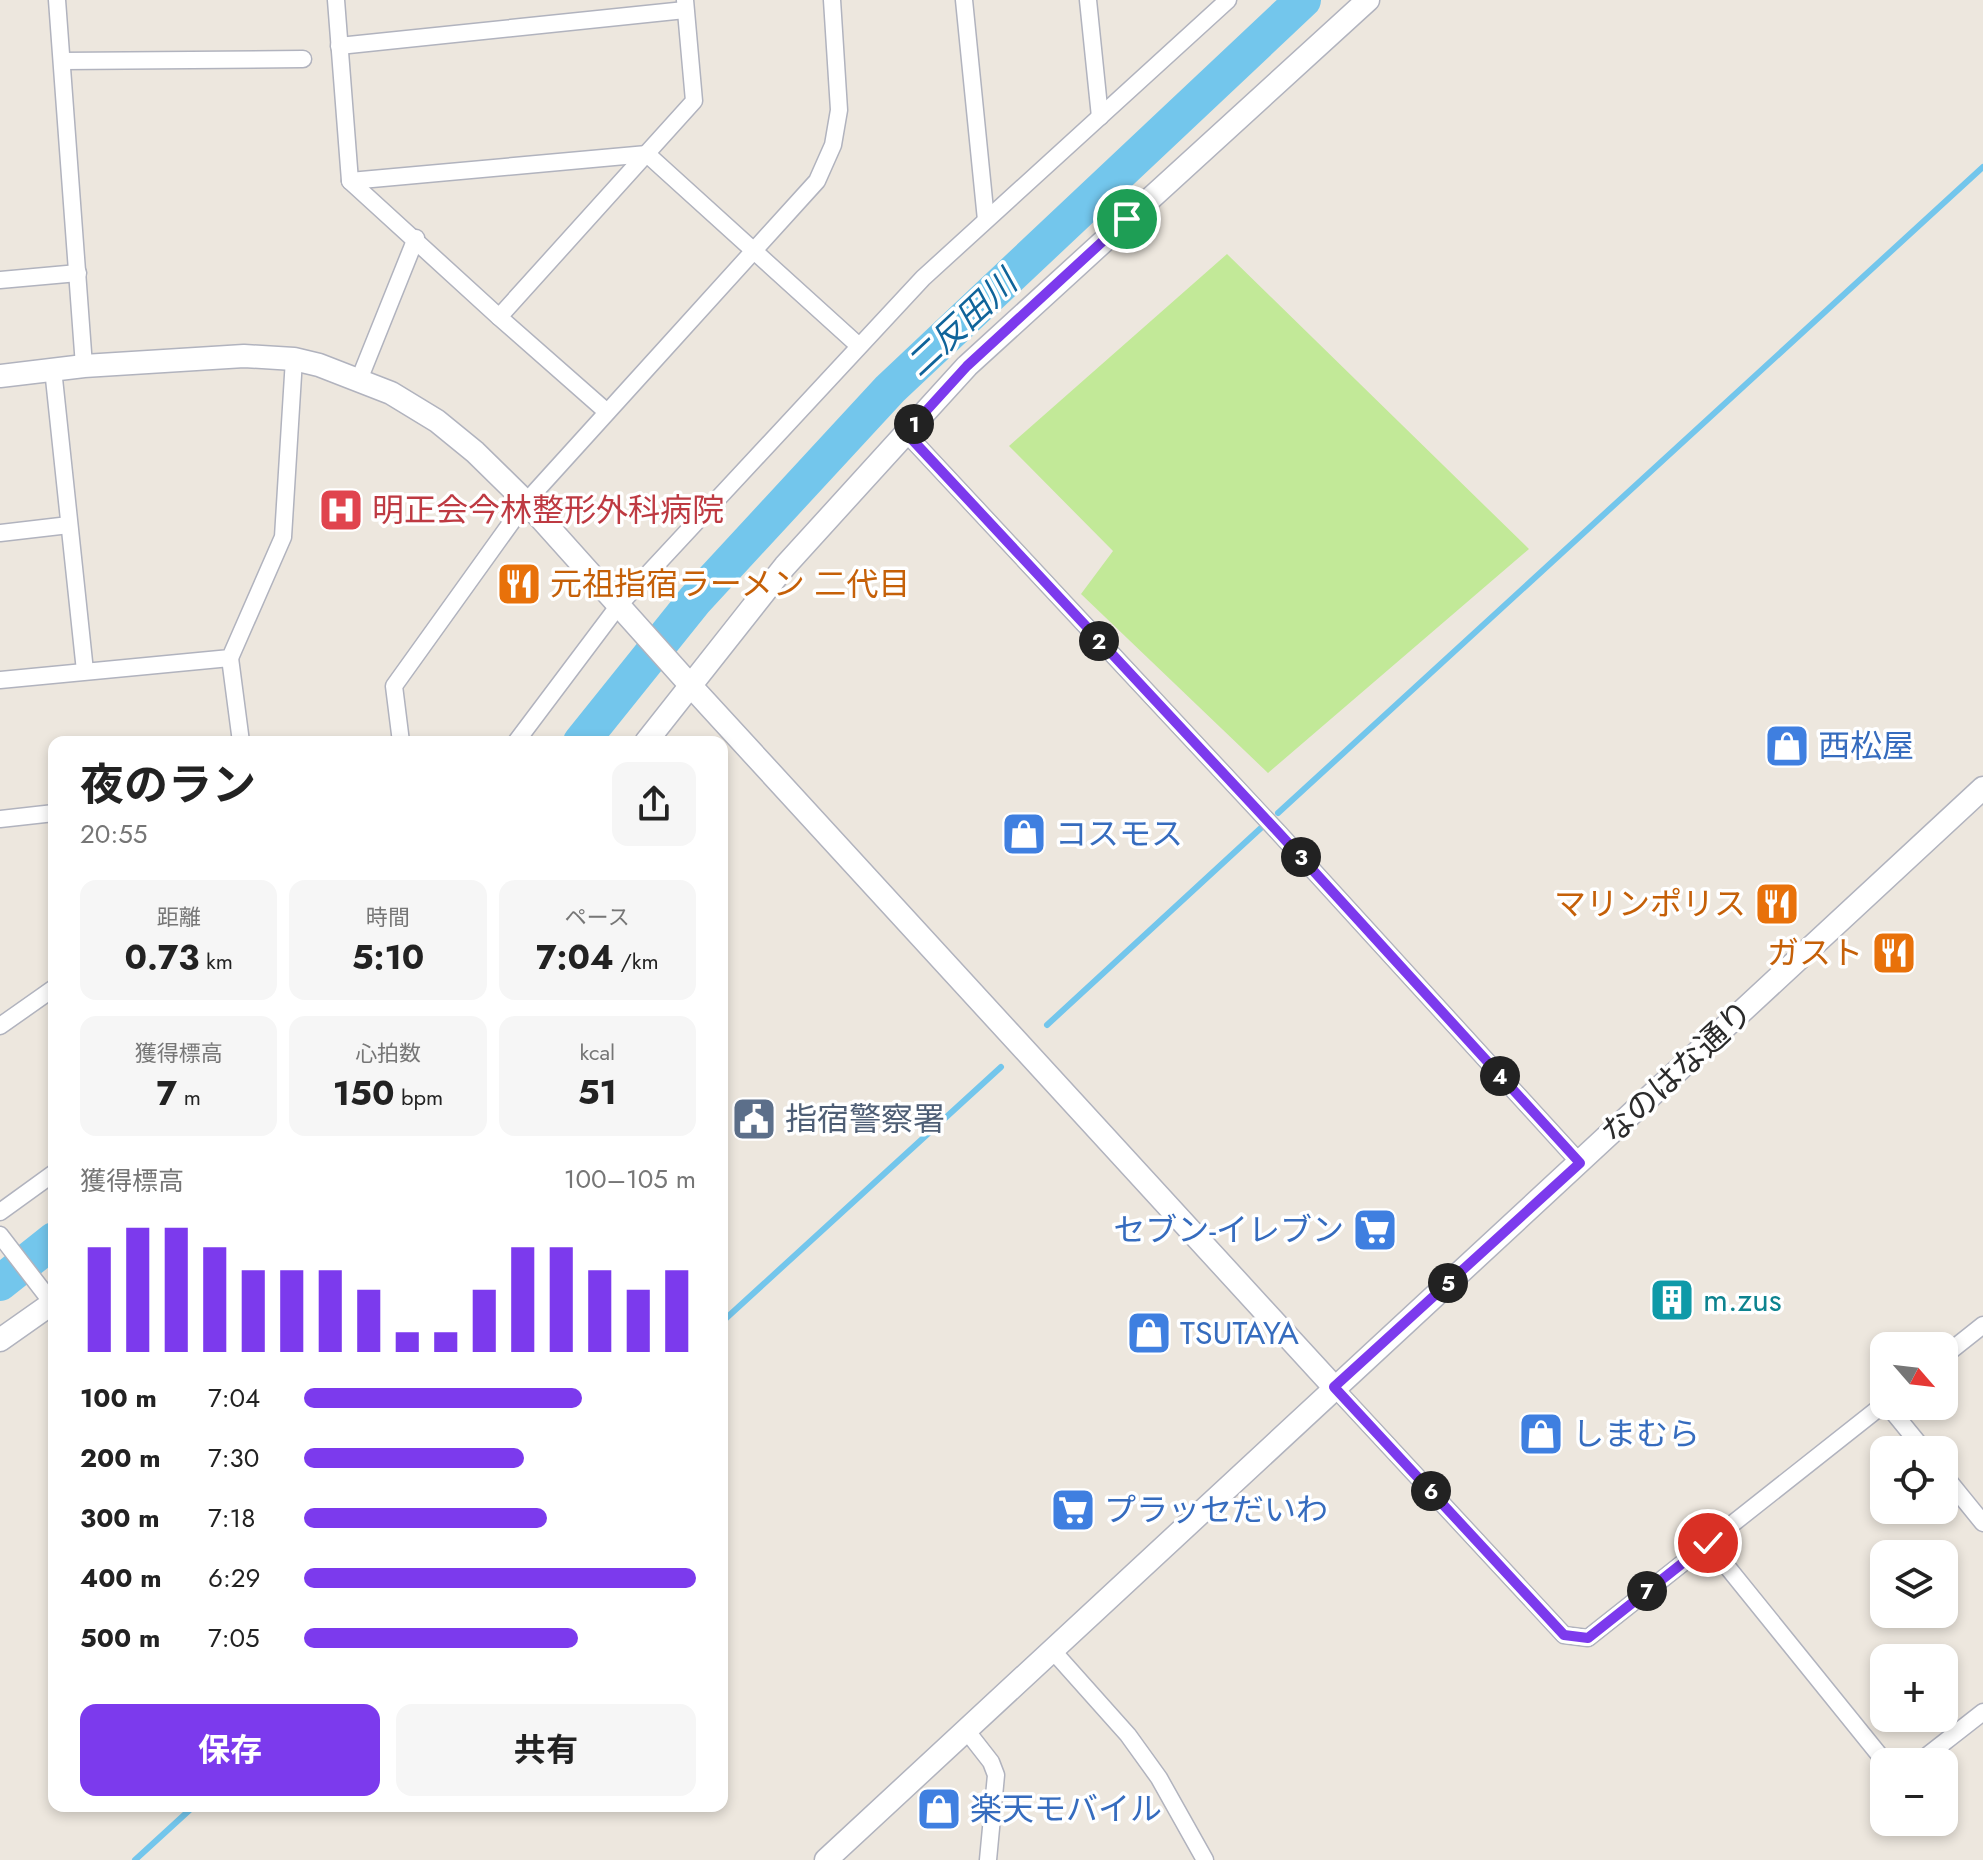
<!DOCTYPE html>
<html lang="ja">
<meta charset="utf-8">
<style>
:root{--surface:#fff;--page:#f6f6f6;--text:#222;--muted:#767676;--accent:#7c3aed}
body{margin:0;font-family:Jost,"Noto Sans JP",sans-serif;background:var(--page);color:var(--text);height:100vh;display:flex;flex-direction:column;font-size:30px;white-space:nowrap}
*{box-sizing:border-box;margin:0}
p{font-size:26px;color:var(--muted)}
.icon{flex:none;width:44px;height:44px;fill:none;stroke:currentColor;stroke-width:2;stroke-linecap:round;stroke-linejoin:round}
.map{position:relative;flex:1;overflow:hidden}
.side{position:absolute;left:48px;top:736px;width:680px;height:1076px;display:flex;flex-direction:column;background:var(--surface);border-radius:16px;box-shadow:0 4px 12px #0003}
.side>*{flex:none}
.needle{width:52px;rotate:118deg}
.tools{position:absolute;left:1870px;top:1332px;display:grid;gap:16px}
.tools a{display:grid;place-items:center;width:88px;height:88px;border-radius:16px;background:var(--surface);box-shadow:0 4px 12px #0003;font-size:40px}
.pin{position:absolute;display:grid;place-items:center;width:68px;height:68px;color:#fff;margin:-34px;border:4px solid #fff;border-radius:50%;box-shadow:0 2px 8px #0007}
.km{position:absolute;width:40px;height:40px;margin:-20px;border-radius:50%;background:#222;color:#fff;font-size:22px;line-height:40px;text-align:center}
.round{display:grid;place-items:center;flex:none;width:84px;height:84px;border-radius:16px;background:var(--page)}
.headline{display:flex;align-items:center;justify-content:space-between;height:136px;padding:0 32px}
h1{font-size:44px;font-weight:700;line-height:60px}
.figures{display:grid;grid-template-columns:repeat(3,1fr);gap:12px;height:136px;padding:8px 32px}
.figures div{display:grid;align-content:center;border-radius:16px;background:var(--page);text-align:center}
.figures b{font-size:34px;font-weight:700}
.figures small{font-size:22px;font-weight:400}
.figures p{font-size:22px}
.chart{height:224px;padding:16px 32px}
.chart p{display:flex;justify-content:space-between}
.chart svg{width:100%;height:144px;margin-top:8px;stroke:var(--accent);stroke-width:6}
.primary-button{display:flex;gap:16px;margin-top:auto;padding:16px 32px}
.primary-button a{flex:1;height:92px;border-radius:16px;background:var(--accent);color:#fff;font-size:32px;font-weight:700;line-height:92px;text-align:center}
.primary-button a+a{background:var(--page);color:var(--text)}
ul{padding:0 32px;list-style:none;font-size:26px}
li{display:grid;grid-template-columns:128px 96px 1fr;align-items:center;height:60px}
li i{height:20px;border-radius:10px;background:var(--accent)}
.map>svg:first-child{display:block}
.pitch{fill:#c2e998}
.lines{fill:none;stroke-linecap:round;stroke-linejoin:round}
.stream{stroke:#73c6ec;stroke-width:6}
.river{stroke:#73c6ec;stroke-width:36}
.street-casing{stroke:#b1b3be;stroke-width:19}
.secondary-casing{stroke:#b1b3be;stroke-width:25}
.street{stroke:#fff;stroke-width:16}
.secondary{stroke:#fff;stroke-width:22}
.route-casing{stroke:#fff;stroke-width:16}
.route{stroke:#7c3aed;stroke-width:10}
.labels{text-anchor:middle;stroke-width:7;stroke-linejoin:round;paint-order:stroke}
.health-label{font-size:32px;fill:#be3a42;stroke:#fff;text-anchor:start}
.food-label{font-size:32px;fill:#c56008;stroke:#fff;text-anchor:end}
.shop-label{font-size:32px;fill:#366cbe;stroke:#fff;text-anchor:start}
.street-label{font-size:32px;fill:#2b2b2b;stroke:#fff}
.service-label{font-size:32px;fill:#4e5e75;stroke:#fff;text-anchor:start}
.culture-label{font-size:32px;fill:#0d838f;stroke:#fff;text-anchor:start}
.water-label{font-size:34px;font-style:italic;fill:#10649a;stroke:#fff}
</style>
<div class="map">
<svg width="1983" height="1860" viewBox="0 0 1983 1860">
<rect width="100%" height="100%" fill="#ede7de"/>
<path class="pitch" d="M1227,254l302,295 -261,224 -187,-179 32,-43 -104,-105z"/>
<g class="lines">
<g class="stream">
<path d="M1278,813l705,-646"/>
<path d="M1047,1025l215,-198"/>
<path d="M722,1322l279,-255"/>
<path d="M135,1860l59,-54"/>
</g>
<g class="river">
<path d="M581,742l114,-142 195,-211 413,-389"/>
<path d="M0,1283l54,-43"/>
</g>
<g class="street-casing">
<g id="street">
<path d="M57,0l27,366"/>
<path d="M336,0l14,181 149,136 108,95"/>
<path d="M964,0l22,220"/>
<path d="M1088,0l12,117"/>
<path d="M339,46l346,-36"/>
<path d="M62,61l241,-2"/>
<path d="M350,181l297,-27 212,192"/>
<path d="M0,280l78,-7"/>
<path d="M499,317l195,-216 -9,-101"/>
<path d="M53,369l32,302"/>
<path d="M359,380l57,-142"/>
<path d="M906,433l372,399 302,331"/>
<path d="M0,533l69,-8"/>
<path d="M230,658l11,84"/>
<path d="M0,680l230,-22 53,-121 11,-178"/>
<path d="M401,742l-7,-56 132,-184 291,-321 16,-36 6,-35 -7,-110"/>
<path d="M516,742l103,-137 304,-327 305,-278"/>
<path d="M0,819l54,-6"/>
<path d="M0,1026l54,-38"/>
<path d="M0,1212l54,-39"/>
<path d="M0,1235l53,69"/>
<path d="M1944,1356l39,-31"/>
<path d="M1334,1387l230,248 24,3 296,-234"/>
<path d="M1888,1406l36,44"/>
<path d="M1944,1475l39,48"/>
<path d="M1708,1543l177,219"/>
<path d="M1053,1651l75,84 31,43 46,82"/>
<path d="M966,1730l25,32 5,13 -8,85"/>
<path d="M1919,1762l64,-50"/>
</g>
</g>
<g class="secondary-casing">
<g id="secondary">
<path d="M0,376l84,-10 160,-10 50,3 25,6 72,28 46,28 38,31 51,50 165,184 643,701"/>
<path d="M646,742l139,-176 182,-200 401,-366"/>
<path d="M0,1340l54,-38"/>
<path d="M826,1860l1157,-1072"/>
</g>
</g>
<use href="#street" class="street"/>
<use href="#secondary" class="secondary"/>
</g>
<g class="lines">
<g class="route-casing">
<path id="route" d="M1127,219l-160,147 -61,67 372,399 302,331 -246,224 230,248 24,3 120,-95"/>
</g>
<use href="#route" class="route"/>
</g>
<defs>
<g id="hospital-square" transform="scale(2.3)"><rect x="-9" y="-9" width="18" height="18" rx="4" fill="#e0444e" stroke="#fff"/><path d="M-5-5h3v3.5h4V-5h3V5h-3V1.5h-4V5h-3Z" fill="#fff"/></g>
<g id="restaurant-square" transform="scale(2.3)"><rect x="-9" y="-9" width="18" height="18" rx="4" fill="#e8710a" stroke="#fff"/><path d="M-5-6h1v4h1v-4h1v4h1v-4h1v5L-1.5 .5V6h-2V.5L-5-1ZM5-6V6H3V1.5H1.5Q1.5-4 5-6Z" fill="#fff"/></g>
<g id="shop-square" transform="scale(2.3)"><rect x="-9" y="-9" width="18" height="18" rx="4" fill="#3f7fe0" stroke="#fff"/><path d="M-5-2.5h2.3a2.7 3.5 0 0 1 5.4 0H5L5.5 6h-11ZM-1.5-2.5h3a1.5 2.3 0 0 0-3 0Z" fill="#fff"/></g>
<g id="civic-square" transform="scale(2.3)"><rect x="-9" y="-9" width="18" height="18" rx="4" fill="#5c6f8a" stroke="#fff"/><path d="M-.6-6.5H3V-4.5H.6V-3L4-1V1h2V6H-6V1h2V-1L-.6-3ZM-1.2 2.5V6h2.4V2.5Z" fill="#fff"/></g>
<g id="supermarket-square" transform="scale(2.3)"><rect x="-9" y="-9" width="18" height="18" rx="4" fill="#3f7fe0" stroke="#fff"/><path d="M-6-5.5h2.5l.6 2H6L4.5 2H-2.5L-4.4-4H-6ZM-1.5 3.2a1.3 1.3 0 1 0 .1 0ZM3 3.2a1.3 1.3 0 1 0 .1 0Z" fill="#fff"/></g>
<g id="building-square" transform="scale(2.3)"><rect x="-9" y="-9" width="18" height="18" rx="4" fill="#0f9aa8" stroke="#fff"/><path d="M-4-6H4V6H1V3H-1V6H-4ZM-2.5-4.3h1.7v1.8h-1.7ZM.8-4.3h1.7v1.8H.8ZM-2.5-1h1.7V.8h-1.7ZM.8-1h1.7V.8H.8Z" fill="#fff"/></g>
</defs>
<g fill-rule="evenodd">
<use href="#hospital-square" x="341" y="510"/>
<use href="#restaurant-square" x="519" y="584"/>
<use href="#shop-square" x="1787" y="746"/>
<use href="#shop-square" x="1024" y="834"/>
<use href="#restaurant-square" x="1777" y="904"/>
<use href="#restaurant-square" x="1894" y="953"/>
<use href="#civic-square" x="754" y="1119"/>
<use href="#supermarket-square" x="1375" y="1230"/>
<use href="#building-square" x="1672" y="1300"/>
<use href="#shop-square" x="1149" y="1333"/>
<use href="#shop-square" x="1541" y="1434"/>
<use href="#supermarket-square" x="1073" y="1510"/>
<use href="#shop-square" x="939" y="1809"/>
</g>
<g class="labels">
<g class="health-label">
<text x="372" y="521">明正会今林整形外科病院</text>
</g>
<g class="food-label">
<text x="550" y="595" text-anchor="start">元祖指宿ラーメン 二代目</text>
<text x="1746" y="915">マリンポリス</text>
<text x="1863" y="964">ガスト</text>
</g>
<g class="shop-label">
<text x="1818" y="757">西松屋</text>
<text x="1055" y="845">コスモス</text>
<text x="1344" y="1241" text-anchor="end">セブン-イレブン</text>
<text x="1180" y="1344">TSUTAYA</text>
<text x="1572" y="1445">しまむら</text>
<text x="1104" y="1521">プラッセだいわ</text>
<text x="970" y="1820">楽天モバイル</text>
</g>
<g class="street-label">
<text transform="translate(1677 1072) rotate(-43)" y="11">なのはな通り</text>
</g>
<g class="service-label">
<text x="785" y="1130">指宿警察署</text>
</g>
<g class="culture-label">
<text x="1703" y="1311">m.zus</text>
</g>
<g class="water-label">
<text transform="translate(961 323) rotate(-43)" y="12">二反田川</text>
</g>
</g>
</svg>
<div class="tools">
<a><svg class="needle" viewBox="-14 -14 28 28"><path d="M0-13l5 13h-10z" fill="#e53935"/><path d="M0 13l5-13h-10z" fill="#767676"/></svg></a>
<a><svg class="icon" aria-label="locate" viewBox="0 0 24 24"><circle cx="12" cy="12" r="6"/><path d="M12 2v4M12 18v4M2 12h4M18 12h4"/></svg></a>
<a><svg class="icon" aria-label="layers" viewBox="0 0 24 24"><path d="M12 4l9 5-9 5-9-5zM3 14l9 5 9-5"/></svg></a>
<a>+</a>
<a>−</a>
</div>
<div class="pin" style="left:1127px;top:219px;background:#1e9e55"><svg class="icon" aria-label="arrive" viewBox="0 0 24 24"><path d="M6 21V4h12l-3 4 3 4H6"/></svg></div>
<div class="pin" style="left:1708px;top:1543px;background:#d93025"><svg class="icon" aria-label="check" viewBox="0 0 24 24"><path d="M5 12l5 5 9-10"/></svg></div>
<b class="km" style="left:914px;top:424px">1</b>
<b class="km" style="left:1099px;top:641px">2</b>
<b class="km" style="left:1301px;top:857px">3</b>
<b class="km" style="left:1500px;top:1076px">4</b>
<b class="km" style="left:1448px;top:1283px">5</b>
<b class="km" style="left:1431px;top:1491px">6</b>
<b class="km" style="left:1647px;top:1591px">7</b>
<section class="side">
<div class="headline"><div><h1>夜のラン</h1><p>20:55</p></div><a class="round"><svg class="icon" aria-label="share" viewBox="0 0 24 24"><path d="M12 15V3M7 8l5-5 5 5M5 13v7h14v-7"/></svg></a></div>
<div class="figures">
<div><p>距離</p><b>0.73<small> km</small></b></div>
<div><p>時間</p><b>5:10</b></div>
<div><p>ペース</p><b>7:04<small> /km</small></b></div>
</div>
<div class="figures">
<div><p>獲得標高</p><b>7<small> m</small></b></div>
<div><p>心拍数</p><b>150<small> bpm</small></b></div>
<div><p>kcal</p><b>51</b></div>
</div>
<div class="chart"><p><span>獲得標高</span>100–105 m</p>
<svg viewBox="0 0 160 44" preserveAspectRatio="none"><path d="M5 44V12M15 44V6M25 44V6M35 44V12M45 44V19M55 44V19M65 44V19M75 44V25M85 44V38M95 44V38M105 44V25M115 44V12M125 44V12M135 44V19M145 44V25M155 44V19"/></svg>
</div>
<ul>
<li><b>100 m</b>7:04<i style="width:71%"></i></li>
<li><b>200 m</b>7:30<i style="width:56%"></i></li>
<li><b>300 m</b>7:18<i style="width:62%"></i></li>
<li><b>400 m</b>6:29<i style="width:100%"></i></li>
<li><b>500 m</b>7:05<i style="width:70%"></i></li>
</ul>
<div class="primary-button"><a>保存</a><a>共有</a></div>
</section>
</div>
